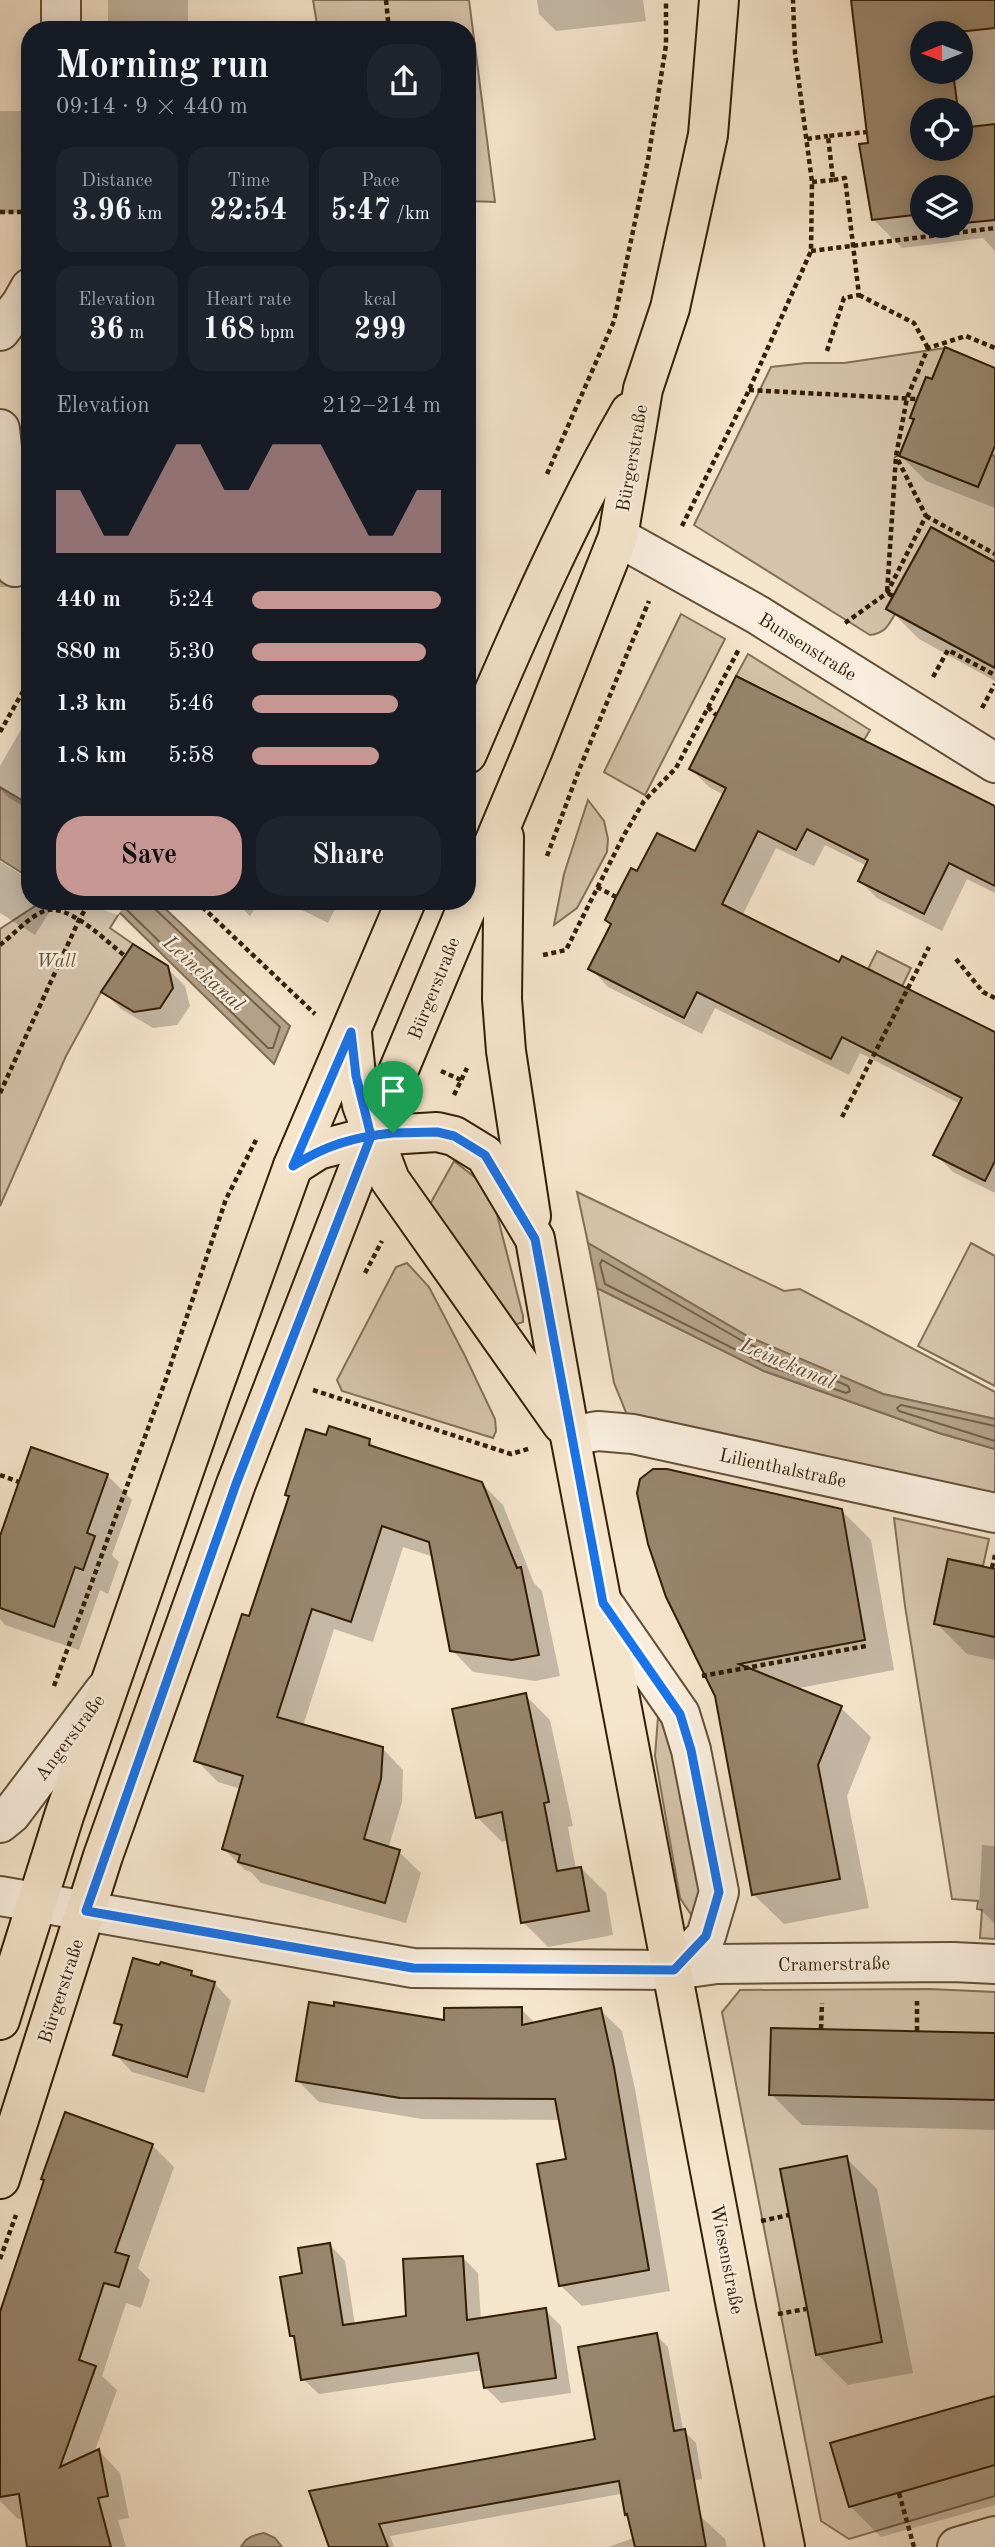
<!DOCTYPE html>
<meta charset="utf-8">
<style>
:root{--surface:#171b24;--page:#20242c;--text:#f1f3f6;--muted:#9ea1a6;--accent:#c59692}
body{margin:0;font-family:"Old Standard TT",serif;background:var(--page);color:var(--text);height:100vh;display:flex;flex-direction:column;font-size:26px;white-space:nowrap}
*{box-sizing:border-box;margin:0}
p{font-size:23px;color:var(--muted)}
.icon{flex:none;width:38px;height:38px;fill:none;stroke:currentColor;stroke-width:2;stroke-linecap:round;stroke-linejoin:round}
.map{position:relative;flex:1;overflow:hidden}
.side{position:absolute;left:21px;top:21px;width:455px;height:889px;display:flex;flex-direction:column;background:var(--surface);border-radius:28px;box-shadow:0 4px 18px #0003}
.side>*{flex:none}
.needle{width:46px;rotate:269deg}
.tools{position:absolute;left:910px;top:21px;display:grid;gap:14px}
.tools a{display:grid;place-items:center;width:63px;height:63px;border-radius:50%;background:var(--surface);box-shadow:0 4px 18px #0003;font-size:35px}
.pin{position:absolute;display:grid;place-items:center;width:60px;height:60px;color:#fff;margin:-72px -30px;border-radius:50% 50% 50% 0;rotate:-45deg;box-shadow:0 0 7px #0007}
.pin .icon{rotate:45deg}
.round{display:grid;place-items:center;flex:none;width:74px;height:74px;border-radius:28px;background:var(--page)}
.headline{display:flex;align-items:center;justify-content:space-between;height:119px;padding:0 35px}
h1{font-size:38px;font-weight:800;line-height:52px}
.figures{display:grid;grid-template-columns:repeat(3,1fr);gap:10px;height:119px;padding:7px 35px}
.figures div{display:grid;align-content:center;border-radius:18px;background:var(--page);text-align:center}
.figures b{font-size:30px;font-weight:800}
.figures small{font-size:19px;font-weight:400}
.figures p{font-size:19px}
.chart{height:196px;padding:14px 35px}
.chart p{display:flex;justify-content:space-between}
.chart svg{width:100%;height:126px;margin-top:7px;fill:var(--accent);opacity:.7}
.button{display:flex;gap:14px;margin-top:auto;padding:14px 35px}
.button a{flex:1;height:80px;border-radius:28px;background:var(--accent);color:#111;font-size:28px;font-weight:800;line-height:80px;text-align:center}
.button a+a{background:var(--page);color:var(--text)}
ul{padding:0 35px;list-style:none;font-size:23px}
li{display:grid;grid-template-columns:112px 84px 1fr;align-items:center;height:52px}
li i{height:18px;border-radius:9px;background:var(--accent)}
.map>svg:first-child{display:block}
.green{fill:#d5c3ab;stroke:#847058;stroke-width:2}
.water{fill:#b4a189;stroke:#806d54;stroke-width:2}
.pier{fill:#f6e5cd}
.shadow{fill:#0003;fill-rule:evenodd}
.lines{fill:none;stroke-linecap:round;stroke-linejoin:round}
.shore{stroke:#746046;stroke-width:2}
.building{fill:#98856d;stroke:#331e04;stroke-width:2}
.minor-casing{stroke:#645036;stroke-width:42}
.major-casing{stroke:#331e04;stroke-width:42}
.path{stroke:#331e04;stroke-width:4.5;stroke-dasharray:5 3.5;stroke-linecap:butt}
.minor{stroke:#f9eede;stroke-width:38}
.major{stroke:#f6e5cd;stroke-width:38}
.route-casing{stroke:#fff;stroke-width:14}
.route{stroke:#1a73e8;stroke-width:9}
.labels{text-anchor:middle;stroke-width:5;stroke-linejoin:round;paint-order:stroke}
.street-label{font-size:19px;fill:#331e04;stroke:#f9eede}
.park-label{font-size:19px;font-style:italic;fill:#645036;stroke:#f9eede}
.water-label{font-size:21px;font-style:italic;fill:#604c33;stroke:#f9eede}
</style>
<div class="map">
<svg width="995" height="2547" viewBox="0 0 995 2547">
<rect width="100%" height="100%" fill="#f6e5cd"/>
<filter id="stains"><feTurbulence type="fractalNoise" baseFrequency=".00286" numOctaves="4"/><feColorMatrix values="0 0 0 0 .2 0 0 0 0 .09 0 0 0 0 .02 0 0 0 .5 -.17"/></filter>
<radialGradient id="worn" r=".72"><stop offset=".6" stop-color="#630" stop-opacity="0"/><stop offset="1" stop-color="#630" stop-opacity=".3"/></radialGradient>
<g class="green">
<path d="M313,0h156l26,202 -28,-1v-171h-149z"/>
<path d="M945,348l-13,31 -6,-2 -16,40 4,2 -14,37 78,31 13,-32 4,1v106l-64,-35 -45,81 9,6c-7,12 -10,19 -25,21l-176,-110 77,-158 35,-4h38z"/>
<path d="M681,614l44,25 -80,156 -41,-23z"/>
<path d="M748,654l122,76 -6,10 -128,-64z"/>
<path d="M588,800l16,21 4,18 -1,13 -30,56 -23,17 10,-51z"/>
<path d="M43,901h84l-17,27 23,16 -32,48 -35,64 -66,150v-277z"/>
<path d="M877,951l34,17 -21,43 -17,-40 -5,-2z"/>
<path d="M454,1161l23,18 18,28 28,109v6l-9,3 -5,-4 -43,-68 -37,-47z"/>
<path d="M577,1192l207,99 16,-2 195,103v27l-112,-25 -134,-57 -161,-94z"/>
<path d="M971,1243l24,13v130l-77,-40z"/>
<path d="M407,1263l22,24 36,69 30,63 1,12 -3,7 -151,-47 -5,-11 59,-113z"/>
<path d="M597,1288l167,83 175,62 56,16v48l-368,-82 -13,-32z"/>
<path d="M894,1518l95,21 -6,27 -35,-7 -14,64 61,14v302l-15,-1 2,-28 -5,-1 1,-8 -26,-2 -47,-293z"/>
<path d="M667,1715l41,172 -14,32 -14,-21 -25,-142 3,-39z"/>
<path d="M930,1989l65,3v504l-146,43 -28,-18 -99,-509 18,-22z"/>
</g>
<g class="water">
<path d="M0,787l30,18v73l-30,-19z"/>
<path d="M82,901h75l133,125 -16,38 -154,-151z"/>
<path d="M588,1243l161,94 134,57 112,25v30l-56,-16 -175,-62 -167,-83z"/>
<path d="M264,2533l11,5 7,9h-41c5,-10 13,-12 23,-14z"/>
</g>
<path class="pier" d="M79,901h48l-9,14z"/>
<g class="shadow">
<rect x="108" y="0" width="80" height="30"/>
<path d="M537,0h106l3,21 -90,10 -17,-17z"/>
<path d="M853,0h142v251l-12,-13 -81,10 -29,-29 -3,-74zM922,33h39v39h-39zM922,110h39v39h-39zM922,187h39v39h-39z"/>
<rect x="0" y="111" width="30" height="102"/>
<path d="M995,369v139l-69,-27 -25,-25 14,-35 -3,-4z"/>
<path d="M0,480l11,90 -4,17h-7z"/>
<path d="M995,564v117l-76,-42 -31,-31z"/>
<path d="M30,714v96l-21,-12 -9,-9v-23z"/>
<path d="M691,769l304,39v85l-28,-14 -25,52 -65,-33 -17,-17 7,-15 -42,-21 -11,21 -38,-18 -34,68 98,49 155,69v159l-42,-21 -18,-18 25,-50 -100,-51 -11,22 -134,-67 -13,26 -94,-47 -17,-18 47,-95 57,-21 29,-58 -15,-8z"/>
<path d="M0,861l30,19v21l25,2 -20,32 -35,-22z"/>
<path d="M235,901h25l-10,15z"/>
<path d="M284,901h55l-11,22z"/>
<path d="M167,968l18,18 5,20 -13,19 -24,3 -32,-19 -17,-17z"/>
<path d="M327,1437l42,4 9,9 103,33 22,22 31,78 8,8 18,85 -25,5 -62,-9 -21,-22 -18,-93 -31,-10 -30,95 -39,-13 -31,97 79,22 21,22 -1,32 -14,47 11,3 22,21 -15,50 -145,-40 -10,-11 -6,-2 -21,-21 17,-60 -23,-7 -22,-22 54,-142 40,-121 -3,-2z"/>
<path d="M107,1475l25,25 -20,55 7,7 -11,32 -8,-4 -21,60 -74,-25 -5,-6v-76z"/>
<path d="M841,1510l30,30 23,130 -100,19 47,19 30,29 -24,59 22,112 -85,16 -30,-29 -37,-200z"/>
<path d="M995,1570v90l-28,-6 -31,-31z"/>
<path d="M525,1695l25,25 23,106 -5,1 8,42 5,-1 25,25 7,42 -65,12 -25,-25 -14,-82 -7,2 -25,-25z"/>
<path d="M982,1845l13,1v78l-16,-16z"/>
<path d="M191,1972l6,6 17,5 17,18 -27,92 -72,-21 -17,-18 7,-25 -6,-7z"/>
<path d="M521,2009l15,15 64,-14 22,21 13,58 35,202 -88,15 -22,-21 8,-125 -8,-40 -138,-1 -103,-17 -21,-21 148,-59z"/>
<path d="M995,2035v95l-193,-5 -31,-31z"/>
<path d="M152,2145l22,22 -36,101 12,12 -9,28 -15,-5 -24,73 15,14 -23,63 5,-2 21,22 9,45 -11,2 8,27h-97l-5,-29 -6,1 -18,-18v-191h3zM11,2493l17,1 -17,3z"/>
<path d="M846,2158l31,31 36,184 -65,12 -31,-31z"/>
<path d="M330,2245l15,16 10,64 53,-8 54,-60 16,16 3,47 64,-10 16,16 10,67 -70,10 -16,-16 -2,-17 -164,24 -16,-15 -6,-38 -6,-6 13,-60z"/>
<path d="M656,2335l12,12 15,83 13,13 6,36 -312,57 4,11h-63l-20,-55 286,-51z"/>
<path d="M995,2398v107l-114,32 -31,-31z"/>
<path d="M699,2515l26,24 2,8h-119z"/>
</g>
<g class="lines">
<g class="shore">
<path d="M106,901l19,7 143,140h5l7,-21 -125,-118 -2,-8"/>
<path d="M602,1260l144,83 102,43 2,5 -4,2 -80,-28 -161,-81 -5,-20z"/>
<path d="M995,1426l-94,-21 -4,3 2,3 96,30"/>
</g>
</g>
<g class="building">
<path d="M851,0h144v28l-46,5h-27v39h31l5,38h-36v39h39v-21l34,-4v96l-30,3 -1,-14h-3v-22h-39v27l-50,6 -13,-76 9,-1z"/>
<path d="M945,347l50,21v78l-17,41 -79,-31 15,-37 -4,-1 7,-19 9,-22 6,2z"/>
<path d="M931,527l64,35v106l-109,-59z"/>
<path d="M736,676l259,130v80l-46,-23 -25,51 -66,-33 10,-21 -61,-31 -11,21 -38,-19 -36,73 117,58 3,-6 153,76v129l-10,20 -52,-26 29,-57 -120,-61 -11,22 -134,-67 -13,26 -96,-49 23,-45 -6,-4 11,-23 15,-29 6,3 20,-38 38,18 31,-63 -37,-19z"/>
<path d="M133,944l35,22 5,22 -13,20 -26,4 -33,-20z"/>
<path d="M329,1426l41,13 -1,6 113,37 35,86 4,-1 18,88 -27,5 -62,-9 -21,-109 -47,-16 -31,96 -39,-13 -35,108 106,30 -2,32 -17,60 36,11 -15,53 -147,-41 2,-7 -18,-6 21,-73 -49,-15 48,-147 7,2 40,-120 -4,-1 21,-66 20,6z"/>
<path d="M31,1447l77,27 -21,59 8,3 -12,34 -8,-3 -21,60 -54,-19v-72z"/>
<path d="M653,1469h14l175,40 23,131 -126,24 103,42 -24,59 22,114 -88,16 -37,-199 -49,-99 -18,-53 -11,-51 3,-14z"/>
<path d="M948,1559l47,10v68l-61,-13z"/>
<path d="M526,1693l23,109 -5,1 13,68 24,-4 8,44 -68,12 -19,-111 -26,6 -24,-109z"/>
<path d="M133,1958l26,7 2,-3 31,9 -1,4 24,7 -28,95 -74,-22 9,-30 -8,-2z"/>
<path d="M309,2002l25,4v-4l110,18v-12l78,-1v18l79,-17 13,59 35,203 -90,16 -22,-122 29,-5 -11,-60 -155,-1 -104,-17z"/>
<path d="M771,2028l224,5v67l-226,-5z"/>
<path d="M65,2112l88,32 -38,108 14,4 -10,31 -15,-4 -25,77 17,6 -36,101 39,-18 9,47 -10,2 13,49h-84l-8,-53 -19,3v-185l44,-132 -3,-1z"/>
<path d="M847,2156l35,186 -66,13 -36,-186z"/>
<path d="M330,2243l13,82 63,-9 -3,-57 60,-3 4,64 79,-12 10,70 -72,10 -6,-35 -177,27 -7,-44h-4l-10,-59 22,-4 -4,-25z"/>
<path d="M657,2333l17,98 11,-2 21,118h-71l-8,-33 -2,1 -6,-34 -240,43 9,23h-59l-20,-56 286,-52 -17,-92z"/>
<path d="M995,2396v69l-146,42 -19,-64z"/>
</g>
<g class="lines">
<g class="minor-casing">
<g id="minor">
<path d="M61,30v-30"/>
<path d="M0,331l21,-27 9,-16"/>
<path d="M0,429l15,138"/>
<path d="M618,537l140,78 237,148"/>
<path d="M570,1436l28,-5 35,3 362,79"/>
<path d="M603,1603l77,111 11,36 28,142 -13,44 -32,34"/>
<path d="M0,1823l11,-9 94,-124"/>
<path d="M0,1896l413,72 261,2 43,-6 236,-2 42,2"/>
<path d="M957,2547l38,-11"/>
</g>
</g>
<g class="major-casing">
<g id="major">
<path d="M467,754c50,-116 100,-233 163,-342"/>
<path d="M504,837l-2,162 4,52 25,165"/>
<path d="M352,1034l4,42 6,29 28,75 172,244"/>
<path d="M293,1166l25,-16 53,-14 66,-4 17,4 31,19 50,84 35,197 166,871 49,240"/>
<path d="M0,2020l64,-204 146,-420 83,-230 113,-265"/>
<path d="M0,2179l103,-323 133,-372 135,-348 162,-386 85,-213 25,-148 27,-81 38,-173 11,-135"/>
</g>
</g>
<g class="path">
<path d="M386,0l3,30"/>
<path d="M807,139l21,-3"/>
<path d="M812,182l21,-2"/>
<path d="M0,212h30"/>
<path d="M811,251l184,-23"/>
<path d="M859,295l55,28 14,25"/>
<path d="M827,351l17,-53 15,-3 -14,-117 -12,2 -5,-44 39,-4"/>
<path d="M749,390l168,9"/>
<path d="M547,474l67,-153 34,-161 18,-115v-45"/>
<path d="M926,516l69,38"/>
<path d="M682,526l67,-136 62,-139 1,-69 -17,-129 -2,-53"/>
<path d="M893,596l-6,-3 9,-137 11,-58 21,-50 38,-12 29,12"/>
<path d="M25,605l5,19"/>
<path d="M845,623l42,-30 39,-77 -30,-60"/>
<path d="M933,677l15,-27 47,25"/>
<path d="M708,707l8,8"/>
<path d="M982,708l13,-24"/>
<path d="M0,732l30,-53"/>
<path d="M547,856l32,-86 70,-169"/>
<path d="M597,887l19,10"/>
<path d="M196,901l119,113"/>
<path d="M0,945c13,-10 29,-28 44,-34 24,-9 63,31 81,45"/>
<path d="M543,955l23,-5 58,-115 20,-34 32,-33 63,-119"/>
<path d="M956,959l27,33 12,6"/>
<path d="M441,1071l20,9"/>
<path d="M0,1093l79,-173 11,-19"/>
<path d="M454,1095l13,-27"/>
<path d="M842,1117l87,-170"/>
<path d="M365,1273l17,-32"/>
<path d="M313,1390l198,64 20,-6"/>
<path d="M0,1475l19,7"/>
<path d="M992,1568l3,-13"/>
<path d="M702,1676l164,-30"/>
<path d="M54,1686l112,-307 60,-180 30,-59"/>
<path d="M821,2029l1,-26"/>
<path d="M917,2031v-30"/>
<path d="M761,2221l28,-6"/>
<path d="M0,2259l16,-44"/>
<path d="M778,2314l28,-5"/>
<path d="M899,2493l15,54"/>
</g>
<use href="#minor" class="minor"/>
<use href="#major" class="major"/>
</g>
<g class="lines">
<g class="route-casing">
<path id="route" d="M393,1133c-39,4 -67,12 -100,33l58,-134 5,44 15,60 -135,348 -150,427 327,57 261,2 32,-34 13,-44 -28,-142 -11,-36 -77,-111 -68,-364 -50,-84 -31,-19 -17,-4 -44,1"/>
</g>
<use href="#route" class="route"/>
</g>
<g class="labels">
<g class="street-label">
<text transform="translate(631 458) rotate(-80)" y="7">Bürgerstraße</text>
<text transform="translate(808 646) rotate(32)" y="7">Bunsenstraße</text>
<text transform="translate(433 988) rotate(-68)" y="7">Bürgerstraße</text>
<text transform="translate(783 1467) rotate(12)" y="7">Lilienthalstraße</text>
<text transform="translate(69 1737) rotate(-53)" y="7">Angerstraße</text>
<text transform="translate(834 1963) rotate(-1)" y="7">Cramerstraße</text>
<text transform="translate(60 1991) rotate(-72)" y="7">Bürgerstraße</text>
<text transform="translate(728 2259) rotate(79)" y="7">Wiesenstraße</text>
</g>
<g class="park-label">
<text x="56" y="967">Wall</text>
</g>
<g class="water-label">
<text transform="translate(204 973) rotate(42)" y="7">Leinekanal</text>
<text transform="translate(788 1363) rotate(23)" y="7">Leinekanal</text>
</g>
</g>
<rect width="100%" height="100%" filter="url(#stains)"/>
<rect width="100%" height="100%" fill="url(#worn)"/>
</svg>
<div class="tools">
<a><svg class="needle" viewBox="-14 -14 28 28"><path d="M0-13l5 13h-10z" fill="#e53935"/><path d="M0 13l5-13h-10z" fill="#9ea1a6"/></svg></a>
<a><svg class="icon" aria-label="locate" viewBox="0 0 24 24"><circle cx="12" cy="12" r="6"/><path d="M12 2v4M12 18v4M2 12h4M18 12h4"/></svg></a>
<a><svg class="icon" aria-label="layers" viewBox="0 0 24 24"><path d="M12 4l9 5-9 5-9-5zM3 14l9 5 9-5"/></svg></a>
</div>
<div class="pin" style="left:393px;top:1133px;background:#1e9e55"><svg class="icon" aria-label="arrive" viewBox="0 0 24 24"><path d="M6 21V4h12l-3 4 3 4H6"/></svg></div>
<section class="side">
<div class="headline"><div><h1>Morning run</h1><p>09:14 · 9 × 440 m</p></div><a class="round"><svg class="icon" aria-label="share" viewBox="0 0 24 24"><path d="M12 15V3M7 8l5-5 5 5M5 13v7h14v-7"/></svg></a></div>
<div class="figures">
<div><p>Distance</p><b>3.96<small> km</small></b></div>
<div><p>Time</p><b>22:54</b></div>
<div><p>Pace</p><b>5:47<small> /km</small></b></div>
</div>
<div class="figures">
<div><p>Elevation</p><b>36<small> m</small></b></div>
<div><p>Heart rate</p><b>168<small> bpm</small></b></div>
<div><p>kcal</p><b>299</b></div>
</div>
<div class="chart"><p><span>Elevation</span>212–214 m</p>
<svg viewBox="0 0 160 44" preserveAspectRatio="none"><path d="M0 44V22L10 22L20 38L30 38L40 22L50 6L60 6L70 22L80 22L90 6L100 6L110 6L120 22L130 38L140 38L150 22L160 22V44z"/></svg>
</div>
<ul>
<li><b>440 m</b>5:24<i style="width:100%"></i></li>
<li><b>880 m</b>5:30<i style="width:92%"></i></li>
<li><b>1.3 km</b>5:46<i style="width:77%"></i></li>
<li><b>1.8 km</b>5:58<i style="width:67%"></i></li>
</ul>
<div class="button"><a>Save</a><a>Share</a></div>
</section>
</div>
